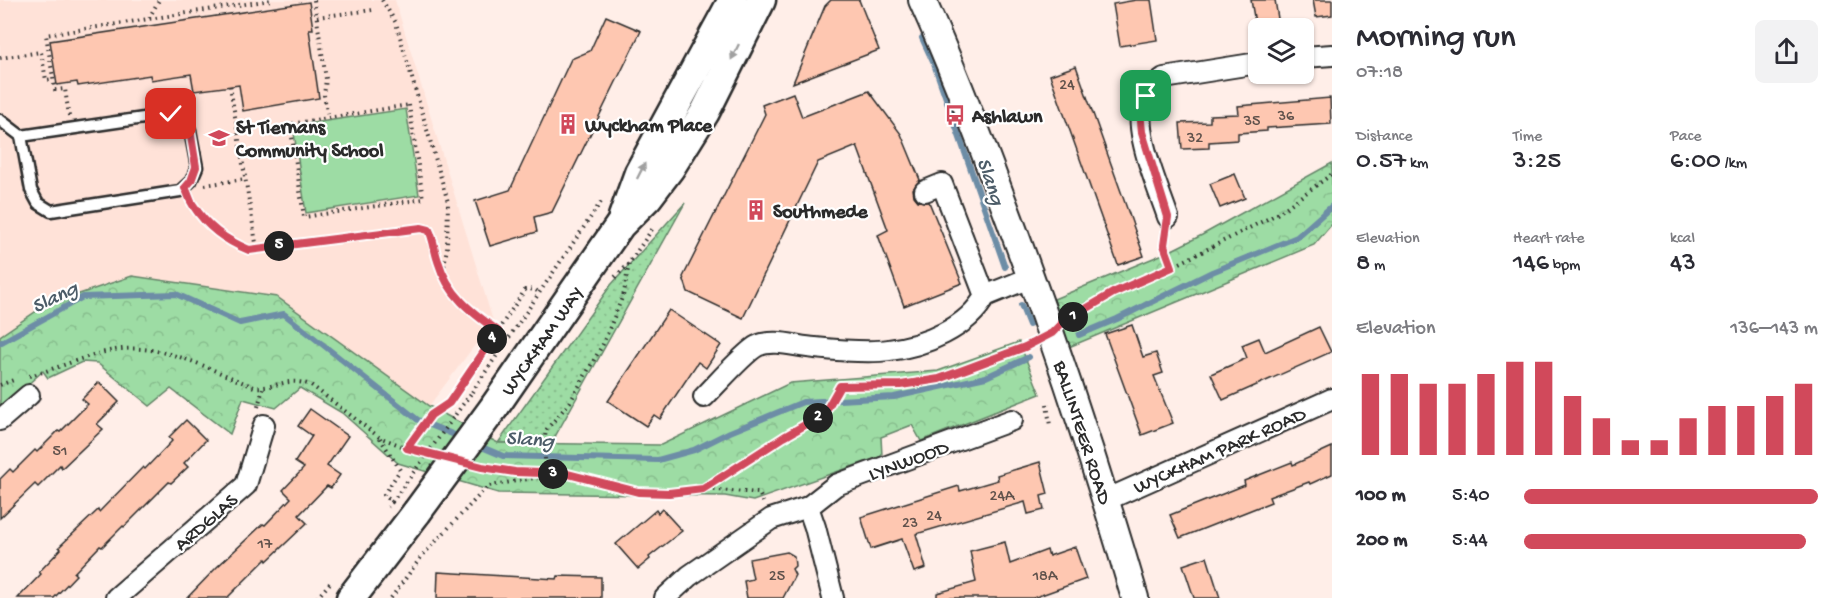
<!DOCTYPE html>
<meta charset="utf-8">
<style>
:root{--surface:#fff;--page:#f2f2f3;--text:#2b2b33;--muted:#7c7c81;--accent:#d1495b}
body{margin:0;font-family:"Gochi Hand",sans-serif;background:var(--page);color:var(--text);height:100vh;display:flex;flex-direction:column;font-size:22px;white-space:nowrap}
*{box-sizing:border-box;margin:0}
p{font-size:20px;color:var(--muted)}
.icon{flex:none;width:33px;height:33px;fill:none;stroke:currentColor;stroke-width:2;stroke-linecap:round;stroke-linejoin:round}
.map{position:relative;flex:1;overflow:hidden}
.details{display:flex;flex-direction:column;background:var(--surface);width:510px}
.details>*{flex:none}
.controls{position:absolute;left:1248px;top:18px;display:grid;gap:12px}
.controls a{display:grid;place-items:center;width:66px;height:66px;border-radius:9px;background:var(--surface);box-shadow:0 2px 4px #0004;font-size:30px}
.pin{position:absolute;display:grid;place-items:center;width:51px;height:51px;color:#fff;margin:-26px;border-radius:12px;box-shadow:0 3px 9px #0006}
.km{position:absolute;width:30px;height:30px;margin:-15px;border-radius:50%;background:#222;color:#fff;font-size:16px;line-height:30px;text-align:center}
.round{display:grid;place-items:center;flex:none;width:63px;height:63px;border-radius:9px;background:var(--page)}
.overview{display:flex;align-items:center;justify-content:space-between;height:102px;padding:0 24px}
h1{font-size:33px;font-weight:600;line-height:45px}
.stats{display:grid;grid-template-columns:repeat(3,1fr);gap:9px;height:102px;padding:6px 24px}
.stats div{display:grid;align-content:center}
.stats b{font-size:26px;font-weight:600}
.stats small{font-size:16px;font-weight:400}
.stats p{font-size:16px}
.chart{height:168px;padding:12px 24px}
.chart p{display:flex;justify-content:space-between}
.chart svg{width:100%;height:108px;margin-top:6px;stroke:var(--accent);stroke-width:6}
ul{padding:0 24px;list-style:none;font-size:20px}
li{display:grid;grid-template-columns:96px 72px 1fr;align-items:center;height:45px}
li i{height:15px;border-radius:8px;background:var(--accent)}
main{display:flex;flex:1;min-height:0}
.map>svg:first-child{display:block}
.built{fill:#ffe2d8}
.grass{fill:url(#grass-dots);stroke:#648468;stroke-width:1.5}
.forest{fill:url(#forest-crowns);stroke:#648468;stroke-width:1.5}
.pitch{fill:#9ddca4;stroke:#648468;stroke-width:1.5}
.lines{fill:none;stroke-linecap:round;stroke-linejoin:round}
.stream{stroke:#6d8da6;stroke-width:6}
.building{fill:#fec7b1;stroke:#2b2b2b;stroke-width:1.5}
.service-casing{stroke:#2b2b2b;stroke-width:15}
.minor-casing{stroke:#2b2b2b;stroke-width:24}
.tertiary-casing{stroke:#2b2b2b;stroke-width:30}
.secondary-casing{stroke:#2b2b2b;stroke-width:33}
.path{stroke:#2b2b2b;stroke-width:4;stroke-dasharray:1.5 4.5;stroke-linecap:butt}
.service{stroke:#fff;stroke-width:10}
.minor{stroke:#fff;stroke-width:20}
.tertiary{stroke:#fff;stroke-width:26}
.secondary{stroke:#fff;stroke-width:28}
.secondary-bridge-casing{stroke:#2b2b2b;stroke-width:33;stroke-linecap:butt}
.path-bridge{stroke:#2b2b2b;stroke-width:4;stroke-dasharray:1.5 4.5;stroke-linecap:butt}
.secondary-bridge{stroke:#fff;stroke-width:28}
.oneway{fill:#a0a0a0}
.route-casing{stroke:#fff;stroke-width:12}
.route{stroke:#d1495b;stroke-width:8}
.labels{text-anchor:middle;stroke-width:4.5;stroke-linejoin:round;paint-order:stroke}
.number-label{font-size:16px;fill:#60524c}
.poi-label{font-size:20px;font-weight:bold;fill:#2b2b2b;stroke:#fff;text-anchor:start}
.street-label{font-size:20px;fill:#2b2b2b;stroke:#fff}
.water-label{font-size:21px;font-style:italic;fill:#4c5c68;stroke:#fff}
</style>
<main>
<div class="map">
<svg width="1332" height="598" viewBox="0 0 1332 598">
<defs>
<pattern id="grass-dots" width="8" height="8" patternUnits="userSpaceOnUse" patternTransform="scale(1.5)"><rect width="8" height="8" fill="#9ddca4"/><path d="M2 2h.1M6 6h.1" fill="none" stroke="#87bd8d" stroke-width="1.8" stroke-linecap="round"/></pattern>
<pattern id="forest-crowns" width="20" height="18" patternUnits="userSpaceOnUse" patternTransform="scale(1.5)"><rect width="20" height="18" fill="#9ddca4"/><path d="M2 6a3 3 0 1 1 6 0M12 15a3 3 0 1 1 6 0" fill="none" stroke="#87bd8d"/></pattern>
</defs>
<rect width="100%" height="100%" fill="#ffeee8"/>
<filter id="ink" filterUnits="userSpaceOnUse"><feTurbulence type="fractalNoise" baseFrequency=".0167" numOctaves="2"/><feDisplacementMap in="SourceGraphic" scale="12" xChannelSelector="R" yChannelSelector="G"/><feConvolveMatrix kernelMatrix="1 2 1 2 8 2 1 2 1" color-interpolation-filters="sRGB"/></filter>
<g filter="url(#ink)">
<path class="built" d="M0,0h395l98,321 -64,85 -152,-109 -233,9 -44,30z"/>
<path class="grass" d="M685,203l-133,239 -54,1 113,-158z"/>
<g class="forest">
<path d="M1332,163v61l-18,21 -245,102 -15,-48 114,-47 34,-17z"/>
<path d="M132,276l145,21 152,109 69,37 163,2 129,-62 148,-12 81,-29 21,52 -119,47 -9,-16 -31,12 1,19 -129,45 -28,-5 -227,-3 -100,-30 -56,-50 -42,-25 -24,20 -33,-9 -13,35 -59,-45 -21,17 -53,-43 -15,-1 -34,16 -5,-7 -43,38v-73l44,-30z"/>
</g>
<path class="pitch" d="M406,109l13,86 -113,18 -13,-87z"/>
<g class="lines">
<g class="stream">
<path d="M922,38l12,26 71,203"/>
<path d="M1021,305l8,20"/>
<path d="M1079,335l38,-16 95,-47 85,-35 35,-31"/>
<path d="M0,343l83,-46 93,-3 64,29 44,-9 134,106 44,18"/>
<path d="M477,445l26,11 155,4 36,-10 36,-18 73,-30 91,-5 92,-20 43,-20"/>
</g>
</g>
<g class="building">
<path d="M831,0h28l20,50 -86,33 32,-77z"/>
<path d="M1136,0h15l6,40 -37,6 -7,-42z"/>
<path d="M1251,0h24l4,25 -23,4z"/>
<path d="M1313,0h19v15l-16,2z"/>
<path d="M309,2l4,27h-4l10,69 -76,13 -4,-26 -45,6 -3,-17 -40,6 -1,-5 -72,11 -1,-4 -20,3 -7,-44z"/>
<path d="M606,16l35,15 -89,181 -18,5 3,15 -47,14 -15,-45 35,-11 61,-131 19,-8z"/>
<path d="M1076,66l68,190 -26,9 -68,-190z"/>
<path d="M869,91l32,43 19,46 -7,9 1,7 4,5 11,1 33,81 -58,23 -26,-71 10,-5 -31,-84 -39,16 -75,156 -55,-26 -5,-15 82,-163 -3,-9 31,-12 9,24z"/>
<path d="M1330,98l1,26 -64,4v3l-29,2v7l-29,2v6l-27,1 -2,-26 30,-1v-7l29,-1 -1,-8z"/>
<path d="M1235,174l10,24 -25,10 -10,-24z"/>
<path d="M669,310l52,35 -15,23 -8,-6 -38,57 -6,-4 -8,11 -38,-25z"/>
<path d="M1132,325l11,32 13,-4 7,20 -9,3 19,47 -31,12 -37,-101z"/>
<path d="M1319,327l12,25 -108,48 -12,-26 36,-16 -5,-13 17,-7 6,14z"/>
<path d="M99,382l20,20 -22,22 6,5 -41,39 -2,-3 -22,22 -3,-3 -35,34v-39l10,-10 3,3 22,-22 2,2 21,-21 2,1 28,-28 -6,-5z"/>
<path d="M310,409l38,27 -21,30 13,9 -9,13 -4,-2 -28,29 8,8 -40,38 -1,-2 -39,39h-40l30,-31 46,-43 2,1 26,-27 -8,-8 21,-22 -9,-6 17,-26 -14,-10z"/>
<path d="M186,420l20,20 -22,23 4,4 -17,16 -2,-1 -45,45 -1,-1 -21,21 -2,-1 -26,27 2,2 -22,23h-36l23,-24 -2,-2 22,-23 -2,-2 39,-37 1,2 44,-45 2,2 27,-28 -3,-4z"/>
<path d="M1332,447v27l-22,10 -1,-2 -40,15 2,5 -91,36 -10,-23 75,-30 -1,-4 48,-19 1,3z"/>
<path d="M1040,462l8,32 -7,2 3,14 -16,4 -3,-12 -109,32 10,34 -12,4 -12,-33 -31,10 -10,-32 98,-31 1,5 38,-11 -1,-5z"/>
<path d="M662,509l20,22 -33,26 1,2 -12,10 -22,-25 40,-34 2,3z"/>
<path d="M1005,542l5,22 37,-14 2,6 26,-9 11,32 -53,19h-96v-5l39,-11 -6,-31z"/>
<path d="M787,552l7,4 1,10 -3,3 3,6 -12,23h-36l-3,-17 9,-2 -4,-20z"/>
<path d="M1207,557l13,41h-26l-11,-33z"/>
<path d="M438,572l119,7 1,-3 43,1v21h-164z"/>
</g>
<g class="lines">
<g class="service-casing">
<path id="service" d="M0,120l21,16 10,54 7,13 13,8 129,-20 11,-10 6,-14 -7,-37 -8,-11 -11,-5 -150,22"/>
</g>
<g class="minor-casing">
<g id="minor">
<path d="M1304,57l28,-2"/>
<path d="M1168,217c-9,-27 -31,-77 -27,-105 1,-15 11,-26 23,-34l94,-15"/>
<path d="M985,296l47,-19"/>
<path d="M704,397c11,-11 41,-45 53,-51 17,-8 40,1 58,2 20,2 55,5 74,2 35,-4 79,-22 96,-54l-43,-112 -17,7"/>
<path d="M0,420l29,-25"/>
<path d="M1106,500l226,-101"/>
<path d="M808,507l7,20 18,71"/>
<path d="M116,598l130,-113 18,-60"/>
<path d="M665,598l24,-22 82,-57 37,-12 28,-22 176,-65"/>
</g>
</g>
<g class="tertiary-casing">
<path id="tertiary" d="M922,0c30,66 56,134 81,202 49,130 93,262 132,396"/>
</g>
<g class="secondary-casing">
<g id="secondary">
<path d="M623,217l16,-44 94,-173"/>
<path d="M495,406l125,-181 28,-28 22,-29 35,-56 56,-112"/>
<path d="M351,598l66,-86"/>
</g>
</g>
<g class="path">
<path d="M314,0l12,79 -2,16 4,23"/>
<path d="M382,0l14,23 52,179 -1,45 -4,27"/>
<path d="M317,17l56,-7"/>
<path d="M149,18l10,-18"/>
<path d="M0,58l41,-6 5,28 7,-1"/>
<path d="M230,86l27,163"/>
<path d="M409,105l14,94 -119,18 -14,-93z"/>
<path d="M69,116l-4,-27 -10,1 -9,-55 225,-35"/>
<path d="M205,185l40,-6"/>
<path d="M190,199c9,26 35,41 59,51l172,-22 8,2c5,10 5,20 9,31 10,34 33,51 60,70"/>
<path d="M1166,233l-2,12 8,22"/>
<path d="M615,277l14,-13"/>
<path d="M1068,320l45,-27 59,-26 105,-53 55,-40"/>
<path d="M29,376c27,-7 52,-19 80,-25 50,-11 99,18 145,36 24,2 30,-11 57,-2l68,52 28,11 25,6"/>
<path d="M0,385l16,-6"/>
<path d="M472,392l131,-193"/>
<path d="M1047,404l3,22"/>
<path d="M258,407l5,-19"/>
<path d="M380,438l20,32 -16,25 8,7 -4,5"/>
<path d="M407,448l24,-33 18,-12 76,-113 9,-1 6,4"/>
<path d="M477,466l38,6 53,2 70,18 31,1 34,-4 56,4 4,9"/>
<path d="M704,489l80,-52 40,-23 16,-28 61,-1 38,-6 93,-35"/>
<path d="M317,598l14,-16"/>
<path d="M391,598l31,-42 66,-70 52,-9 6,-4 -2,-29 2,-14 24,-28 33,-58 21,-51 5,-30 24,-35"/>
</g>
<use href="#service" class="service"/>
<use href="#minor" class="minor"/>
<use href="#tertiary" class="tertiary"/>
<use href="#secondary" class="secondary"/>
<g class="secondary-bridge-casing">
<path id="secondary-bridge" d="M417,512l78,-106"/>
</g>
<path class="path-bridge" d="M392,502l80,-110"/>
<use href="#secondary-bridge" class="secondary-bridge"/>
</g>
<defs><path id="oneway-solid" d="M-6-.8H1V-3.2L6.5 0L1 3.2V.8H-6Z" transform="scale(1.5)"/></defs>
<g class="oneway">
<use href="#oneway-solid" transform="translate(735 52) rotate(116)"/>
<use href="#oneway-solid" transform="translate(641 171) rotate(-63)"/>
</g>
</g>
<g class="lines" filter="url(#ink)">
<g class="route-casing">
<path id="route" d="M171,114l11,5 8,11 6,37 -5,14 -6,7c4,6 4,12 8,17 14,22 32,35 56,45l172,-22 8,2c5,10 5,20 9,31 10,34 33,51 60,70l-49,72 -18,12 -24,33 75,19 33,5 53,2 70,18 31,1 34,-4 81,-52 40,-23 16,-28 61,-1 38,-6 86,-32 27,-14 10,-10 51,-30 59,-26 -8,-22 4,-28 -26,-85 -2,-21 6,-15"/>
</g>
<use href="#route" class="route"/>
</g>
<defs>
<g id="bus-bare" transform="scale(1.62)"><path d="M-5-6H5V4H4V6H2V4H-2V6H-4V4H-5ZM-3.5-4V0h7V-4ZM-3.5 1.2v1.5H-2V1.2ZM2 1.2v1.5H3.5V1.2Z" fill="#d1495b" stroke="#fff" stroke-width="2.5" paint-order="stroke"/></g>
<g id="building-bare" transform="scale(1.62)"><path d="M-4-6H4V6H1V3H-1V6H-4ZM-2.5-4.3h1.7v1.8h-1.7ZM.8-4.3h1.7v1.8H.8ZM-2.5-1h1.7V.8h-1.7ZM.8-1h1.7V.8H.8Z" fill="#d1495b" stroke="#fff" stroke-width="2.5" paint-order="stroke"/></g>
<g id="school-bare" transform="scale(1.62)"><path d="M0-5L7-2L0 1L-7-2ZM-4 1L0 2.5L4 1V4Q0 6-4 4Z" fill="#d1495b" stroke="#fff" stroke-width="2.5" paint-order="stroke"/></g>
</defs>
<g fill-rule="evenodd">
<use href="#bus-bare" x="955" y="115"/>
<use href="#building-bare" x="568" y="124"/>
<use href="#school-bare" x="219" y="138"/>
<use href="#building-bare" x="756" y="210"/>
</g>
<g class="labels">
<g class="number-label">
<text x="1067" y="89">24</text>
<text x="1286" y="120">36</text>
<text x="1252" y="125">35</text>
<text x="1195" y="142">32</text>
<text x="60" y="455">51</text>
<text x="1002" y="500">24A</text>
<text x="934" y="520">24</text>
<text x="910" y="527">23</text>
<text x="265" y="548">17</text>
<text x="777" y="580">25</text>
<text x="1045" y="580">18A</text>
</g>
<g class="poi-label">
<text x="972" y="122">Ashlawn</text>
<text x="585" y="131">Wyckham Place</text>
<text x="236" y="133">St Tiernans<tspan x="236" dy="23">Community School</tspan></text>
<text x="773" y="217">Southmede</text>
</g>
<g class="street-label">
<text transform="translate(541 340) rotate(-55)" y="7">WYCKHAM WAY</text>
<text transform="translate(1084 432) rotate(72)" y="7">BALLINTEER ROAD</text>
<text transform="translate(1219 449) rotate(-24)" y="7">WYCKHAM PARK ROAD</text>
<text transform="translate(908 459) rotate(-20)" y="7">LYNWOOD</text>
<text transform="translate(205 521) rotate(-41)" y="7">ARDGLAS</text>
</g>
<g class="water-label">
<text transform="translate(992 181) rotate(71)" y="7">Slang</text>
<text transform="translate(54 296) rotate(-26)" y="7">Slang</text>
<text transform="translate(530 438) rotate(4)" y="7">Slang</text>
</g>
</g>
</svg>
<div class="controls">
<a><svg class="icon" aria-label="layers" viewBox="0 0 24 24"><path d="M12 4l9 5-9 5-9-5zM3 14l9 5 9-5"/></svg></a>
</div>
<div class="pin" style="left:1146px;top:96px;background:#1e9e55"><svg class="icon" aria-label="arrive" viewBox="0 0 24 24"><path d="M6 21V4h12l-3 4 3 4H6"/></svg></div>
<div class="pin" style="left:171px;top:114px;background:#d93025"><svg class="icon" aria-label="check" viewBox="0 0 24 24"><path d="M5 12l5 5 9-10"/></svg></div>
<b class="km" style="left:1073px;top:317px">1</b>
<b class="km" style="left:818px;top:418px">2</b>
<b class="km" style="left:553px;top:474px">3</b>
<b class="km" style="left:492px;top:339px">4</b>
<b class="km" style="left:279px;top:246px">5</b>
</div>
<section class="details">
<div class="overview"><div><h1>Morning run</h1><p>07:18</p></div><a class="round"><svg class="icon" aria-label="share" viewBox="0 0 24 24"><path d="M12 15V3M7 8l5-5 5 5M5 13v7h14v-7"/></svg></a></div>
<div class="stats">
<div><p>Distance</p><b>0.57<small> km</small></b></div>
<div><p>Time</p><b>3:25</b></div>
<div><p>Pace</p><b>6:00<small> /km</small></b></div>
</div>
<div class="stats">
<div><p>Elevation</p><b>8<small> m</small></b></div>
<div><p>Heart rate</p><b>146<small> bpm</small></b></div>
<div><p>kcal</p><b>43</b></div>
</div>
<div class="chart"><p><span>Elevation</span>136–143 m</p>
<svg viewBox="0 0 160 44" preserveAspectRatio="none"><path d="M5 44V11M15 44V11M25 44V15M35 44V15M45 44V11M55 44V6M65 44V6M75 44V20M85 44V29M95 44V38M105 44V38M115 44V29M125 44V24M135 44V24M145 44V20M155 44V15"/></svg>
</div>
<ul>
<li><b>100 m</b>5:40<i style="width:100%"></i></li>
<li><b>200 m</b>5:44<i style="width:96%"></i></li>
</ul>
</section>
</main>
